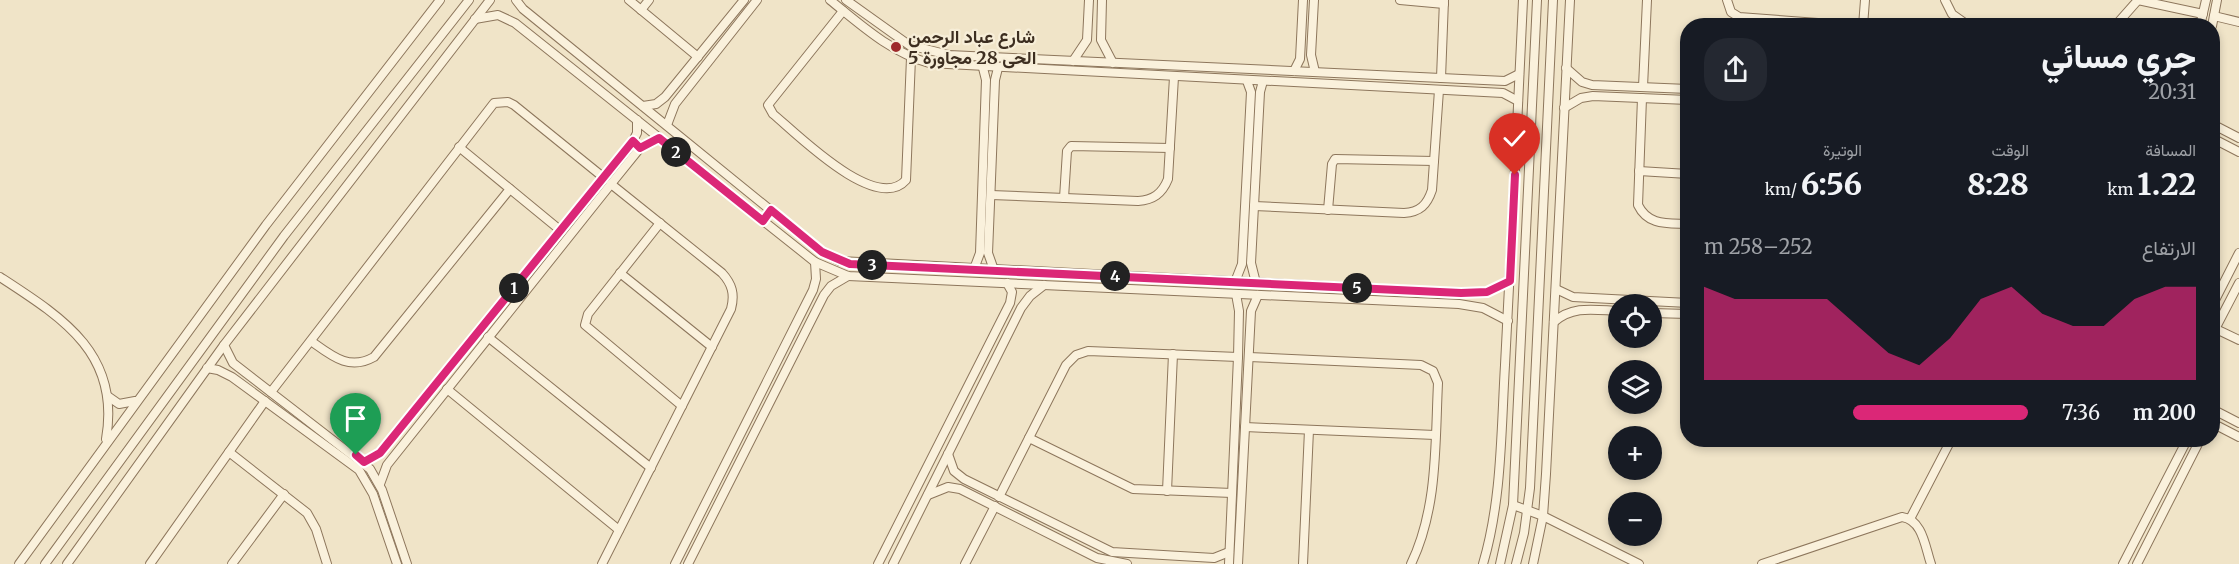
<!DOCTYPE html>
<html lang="ar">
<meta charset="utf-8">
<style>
:root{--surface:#171b24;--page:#242831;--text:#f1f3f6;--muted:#9ea1a6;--accent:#db2777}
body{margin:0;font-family:Merriweather,Vazirmatn,serif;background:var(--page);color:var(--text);direction:rtl;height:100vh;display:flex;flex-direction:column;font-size:22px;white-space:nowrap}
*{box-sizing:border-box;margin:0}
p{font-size:20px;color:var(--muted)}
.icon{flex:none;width:33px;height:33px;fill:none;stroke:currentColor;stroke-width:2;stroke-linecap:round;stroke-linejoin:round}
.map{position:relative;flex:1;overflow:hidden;direction:ltr}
.details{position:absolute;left:1680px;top:18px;width:540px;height:429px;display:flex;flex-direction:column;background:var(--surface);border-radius:24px;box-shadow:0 3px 9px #0003;direction:rtl}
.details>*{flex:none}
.fabs{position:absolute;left:1608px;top:294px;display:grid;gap:12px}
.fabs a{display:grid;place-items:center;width:54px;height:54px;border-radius:50%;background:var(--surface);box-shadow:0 3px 9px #0003;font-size:30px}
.pin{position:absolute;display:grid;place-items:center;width:51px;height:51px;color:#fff;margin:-62px -26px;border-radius:50% 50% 50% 0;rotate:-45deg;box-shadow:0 0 6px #0007}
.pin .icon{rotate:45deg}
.km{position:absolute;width:30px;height:30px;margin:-15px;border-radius:50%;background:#222;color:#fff;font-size:16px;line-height:30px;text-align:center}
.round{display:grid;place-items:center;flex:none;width:63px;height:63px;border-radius:24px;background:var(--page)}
.headline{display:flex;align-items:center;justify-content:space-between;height:102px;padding:0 24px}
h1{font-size:33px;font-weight:800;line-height:45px}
.metrics{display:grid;grid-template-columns:repeat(3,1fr);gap:9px;height:102px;padding:6px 24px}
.metrics div{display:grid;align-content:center}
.metrics b{font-size:30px;font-weight:800}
.metrics small{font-size:16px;font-weight:400}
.metrics p{font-size:16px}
.chart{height:168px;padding:12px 24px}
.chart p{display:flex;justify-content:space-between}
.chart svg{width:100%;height:108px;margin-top:6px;fill:var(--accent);opacity:.7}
ul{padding:0 24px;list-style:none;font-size:20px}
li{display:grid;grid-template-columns:96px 72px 1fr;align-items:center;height:45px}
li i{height:15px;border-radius:8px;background:var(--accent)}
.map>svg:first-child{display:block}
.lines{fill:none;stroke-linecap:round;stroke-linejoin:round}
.minor-casing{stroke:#8d765c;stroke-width:10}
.minor{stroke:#faf1dc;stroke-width:8}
.route-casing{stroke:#fff;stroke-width:12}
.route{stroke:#db2777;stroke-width:8}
.poi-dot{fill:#9e2a2b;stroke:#f7eed8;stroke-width:2}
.labels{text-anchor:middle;stroke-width:4.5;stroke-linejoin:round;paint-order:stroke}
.poi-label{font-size:18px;font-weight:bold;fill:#3d2e20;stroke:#f7eed8;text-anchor:start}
</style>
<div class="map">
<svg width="2239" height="564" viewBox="0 0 2239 564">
<rect width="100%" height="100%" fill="#f0e4c8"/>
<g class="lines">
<g class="minor-casing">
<g id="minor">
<path d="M516,0l7,9 299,243 18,9 621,32 26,-1 23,-11"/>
<path d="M629,0l69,57"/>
<path d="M830,0c31,25 60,52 99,63l574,30 15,8"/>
<path d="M846,0l63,45 40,10 556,26 14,-7"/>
<path d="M1102,0l-1,40 12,23"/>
<path d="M1314,0l-3,55 4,17"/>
<path d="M1400,0l44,4"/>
<path d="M1727,0l4,12 8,5 119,9"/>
<path d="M1945,0l7,14 17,12"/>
<path d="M2138,0l65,14"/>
<path d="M641,10l8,-10"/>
<path d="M843,11l-75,94 5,9c23,19 103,100 133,66l5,-122"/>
<path d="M2214,16l25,6"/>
<path d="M475,19l23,-4 17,8 300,239 33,14 611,28 24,4 25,13"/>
<path d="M1863,26l2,-26"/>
<path d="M2115,26l23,-26"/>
<path d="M2200,26l6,-26"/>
<path d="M2212,26l5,-26"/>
<path d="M1073,61l14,-21 2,-40"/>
<path d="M1566,68l16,14 10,3 96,4"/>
<path d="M1294,71l6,-12 3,-59"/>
<path d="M1441,78l3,-78"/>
<path d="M1643,87l4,-87"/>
<path d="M1642,98l-4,107c10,21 30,18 50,19"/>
<path d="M643,106l13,-2 9,-7 79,-97"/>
<path d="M1564,108l17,-10 12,-2 95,4"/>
<path d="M2212,124l27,14"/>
<path d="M667,125l8,-21 82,-104"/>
<path d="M2212,138l27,14"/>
<path d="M459,147l101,83"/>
<path d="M1639,171l49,3"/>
<path d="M991,195l147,6c15,-1 24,-7 30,-22l6,-102"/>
<path d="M1064,198l3,-47 4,-5 99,2"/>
<path d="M1254,206l150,7c16,-1 23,-8 28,-23l7,-100"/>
<path d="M1328,210l4,-46 3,-5 99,2"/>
<path d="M660,223l-72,91 -3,11 97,81"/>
<path d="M974,269l6,-16 6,-173 -3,-12"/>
<path d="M994,270l-6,-17 7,-173 3,-12"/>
<path d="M620,273l92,74"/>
<path d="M0,277c63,41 121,77 106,162"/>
<path d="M1235,282l7,-18 9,-172 -4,-11"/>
<path d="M1256,283l-5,-20 9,-171 3,-11"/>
<path d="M1556,289l17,8 115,6"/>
<path d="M2212,306l27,-53"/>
<path d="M1652,313l36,1"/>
<path d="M1554,322c19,-17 41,-12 64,-11"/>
<path d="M2216,329l23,11"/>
<path d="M2212,335l27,-52"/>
<path d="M488,337l163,131"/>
<path d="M311,341c21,15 38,30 63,16l136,-168"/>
<path d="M224,345l9,18 137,106 12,21 25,74"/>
<path d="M1249,357l172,8 12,6 5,12c-3,61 0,125 -27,181"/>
<path d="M207,368l11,2 14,7 127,93 14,24 24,70"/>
<path d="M447,389l172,141"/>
<path d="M271,392l223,-289 14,-1 6,3 89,72"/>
<path d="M109,397l10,7 16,-3"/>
<path d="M2212,409l27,14"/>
<path d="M2212,423l27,14"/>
<path d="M1245,427l190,8"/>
<path d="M1029,438l104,51 99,4"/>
<path d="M229,452l78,61 9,16 11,35"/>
<path d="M948,454l6,17 10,8 148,73 102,6 15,-6"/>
<path d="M364,462l16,-9 253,-312 4,-8v-13"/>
<path d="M380,484l7,-19 224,-281 29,-36 19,-10"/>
<path d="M1167,491l6,-137"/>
<path d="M928,495l20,-8 12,2 137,69 30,6"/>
<path d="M999,497l67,-132 10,-10 12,-4 150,6"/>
<path d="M1513,505l30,11 96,48"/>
<path d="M1910,519l41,-79"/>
<path d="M19,564l247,-339 174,-225"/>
<path d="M45,564l239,-328 185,-236"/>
<path d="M67,564l157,-219 266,-345"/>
<path d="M150,564l115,-163"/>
<path d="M232,564l52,-70"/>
<path d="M602,564l129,-255c4,-15 1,-25 -9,-36l-111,-89"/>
<path d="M675,564l138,-274 3,-11 -1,-17"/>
<path d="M688,564l136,-269 7,-9 17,-10"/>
<path d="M878,564l132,-261 2,-11 -5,-9"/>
<path d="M893,564l128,-256 9,-12 14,-11"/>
<path d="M965,564l30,-58"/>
<path d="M1229,564l9,-207 1,-46 -3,-17"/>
<path d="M1238,564l13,-253 7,-16"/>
<path d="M1303,564l6,-134"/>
<path d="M1483,564c19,-64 18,-133 22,-199 7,-122 12,-243 18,-365"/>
<path d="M1500,564l13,-59 24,-505"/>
<path d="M1516,564l8,-31 6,-45 23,-488"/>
<path d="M1533,564l10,-48 3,-42 24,-474"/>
<path d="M1762,564l140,-47c21,3 23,30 29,47"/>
<path d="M2123,564l64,-124"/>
<path d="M2137,564l63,-124"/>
</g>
</g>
<use href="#minor" class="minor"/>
</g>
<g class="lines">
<g class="route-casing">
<path id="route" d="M356,455l8,7 16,-9 253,-312 7,7 19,-10 104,83 8,-11 51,42 28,12 611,29 26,-1 23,-11 5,-106"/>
</g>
<use href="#route" class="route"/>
</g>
<circle class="poi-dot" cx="896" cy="47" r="6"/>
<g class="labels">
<g class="poi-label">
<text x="908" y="43">شارع عباد الرحمن<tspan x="908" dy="21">الحى 28 مجاورة 5</tspan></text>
</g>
</g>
</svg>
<div class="fabs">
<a><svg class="icon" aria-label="locate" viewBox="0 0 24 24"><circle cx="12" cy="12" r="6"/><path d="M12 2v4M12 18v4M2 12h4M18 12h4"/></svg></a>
<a><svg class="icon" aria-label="layers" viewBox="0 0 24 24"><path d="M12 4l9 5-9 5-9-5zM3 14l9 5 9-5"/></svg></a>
<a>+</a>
<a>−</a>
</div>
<div class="pin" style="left:356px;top:455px;background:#1e9e55"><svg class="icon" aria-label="arrive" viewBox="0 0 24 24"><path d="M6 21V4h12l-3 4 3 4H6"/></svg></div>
<div class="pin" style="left:1515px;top:175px;background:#d93025"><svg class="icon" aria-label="check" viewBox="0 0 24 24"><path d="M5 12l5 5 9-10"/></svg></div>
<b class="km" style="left:514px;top:288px">1</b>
<b class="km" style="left:676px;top:152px">2</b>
<b class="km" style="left:872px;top:265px">3</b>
<b class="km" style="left:1115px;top:276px">4</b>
<b class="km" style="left:1357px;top:288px">5</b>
<section class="details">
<div class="headline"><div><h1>جري مسائي</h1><p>20:31</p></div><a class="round"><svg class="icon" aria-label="share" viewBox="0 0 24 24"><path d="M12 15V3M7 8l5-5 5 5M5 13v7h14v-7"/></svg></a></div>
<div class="metrics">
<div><p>المسافة</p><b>1.22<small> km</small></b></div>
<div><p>الوقت</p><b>8:28</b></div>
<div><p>الوتيرة</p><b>6:56<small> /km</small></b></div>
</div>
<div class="chart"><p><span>الارتفاع</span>252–258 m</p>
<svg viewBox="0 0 160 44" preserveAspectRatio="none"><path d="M0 44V6L10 11L20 11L30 11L40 11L50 22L60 33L70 38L80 27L90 11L100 6L110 17L120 22L130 22L140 11L150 6L160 6V44z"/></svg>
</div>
<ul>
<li><b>200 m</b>7:36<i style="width:54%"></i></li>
</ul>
</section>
</div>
